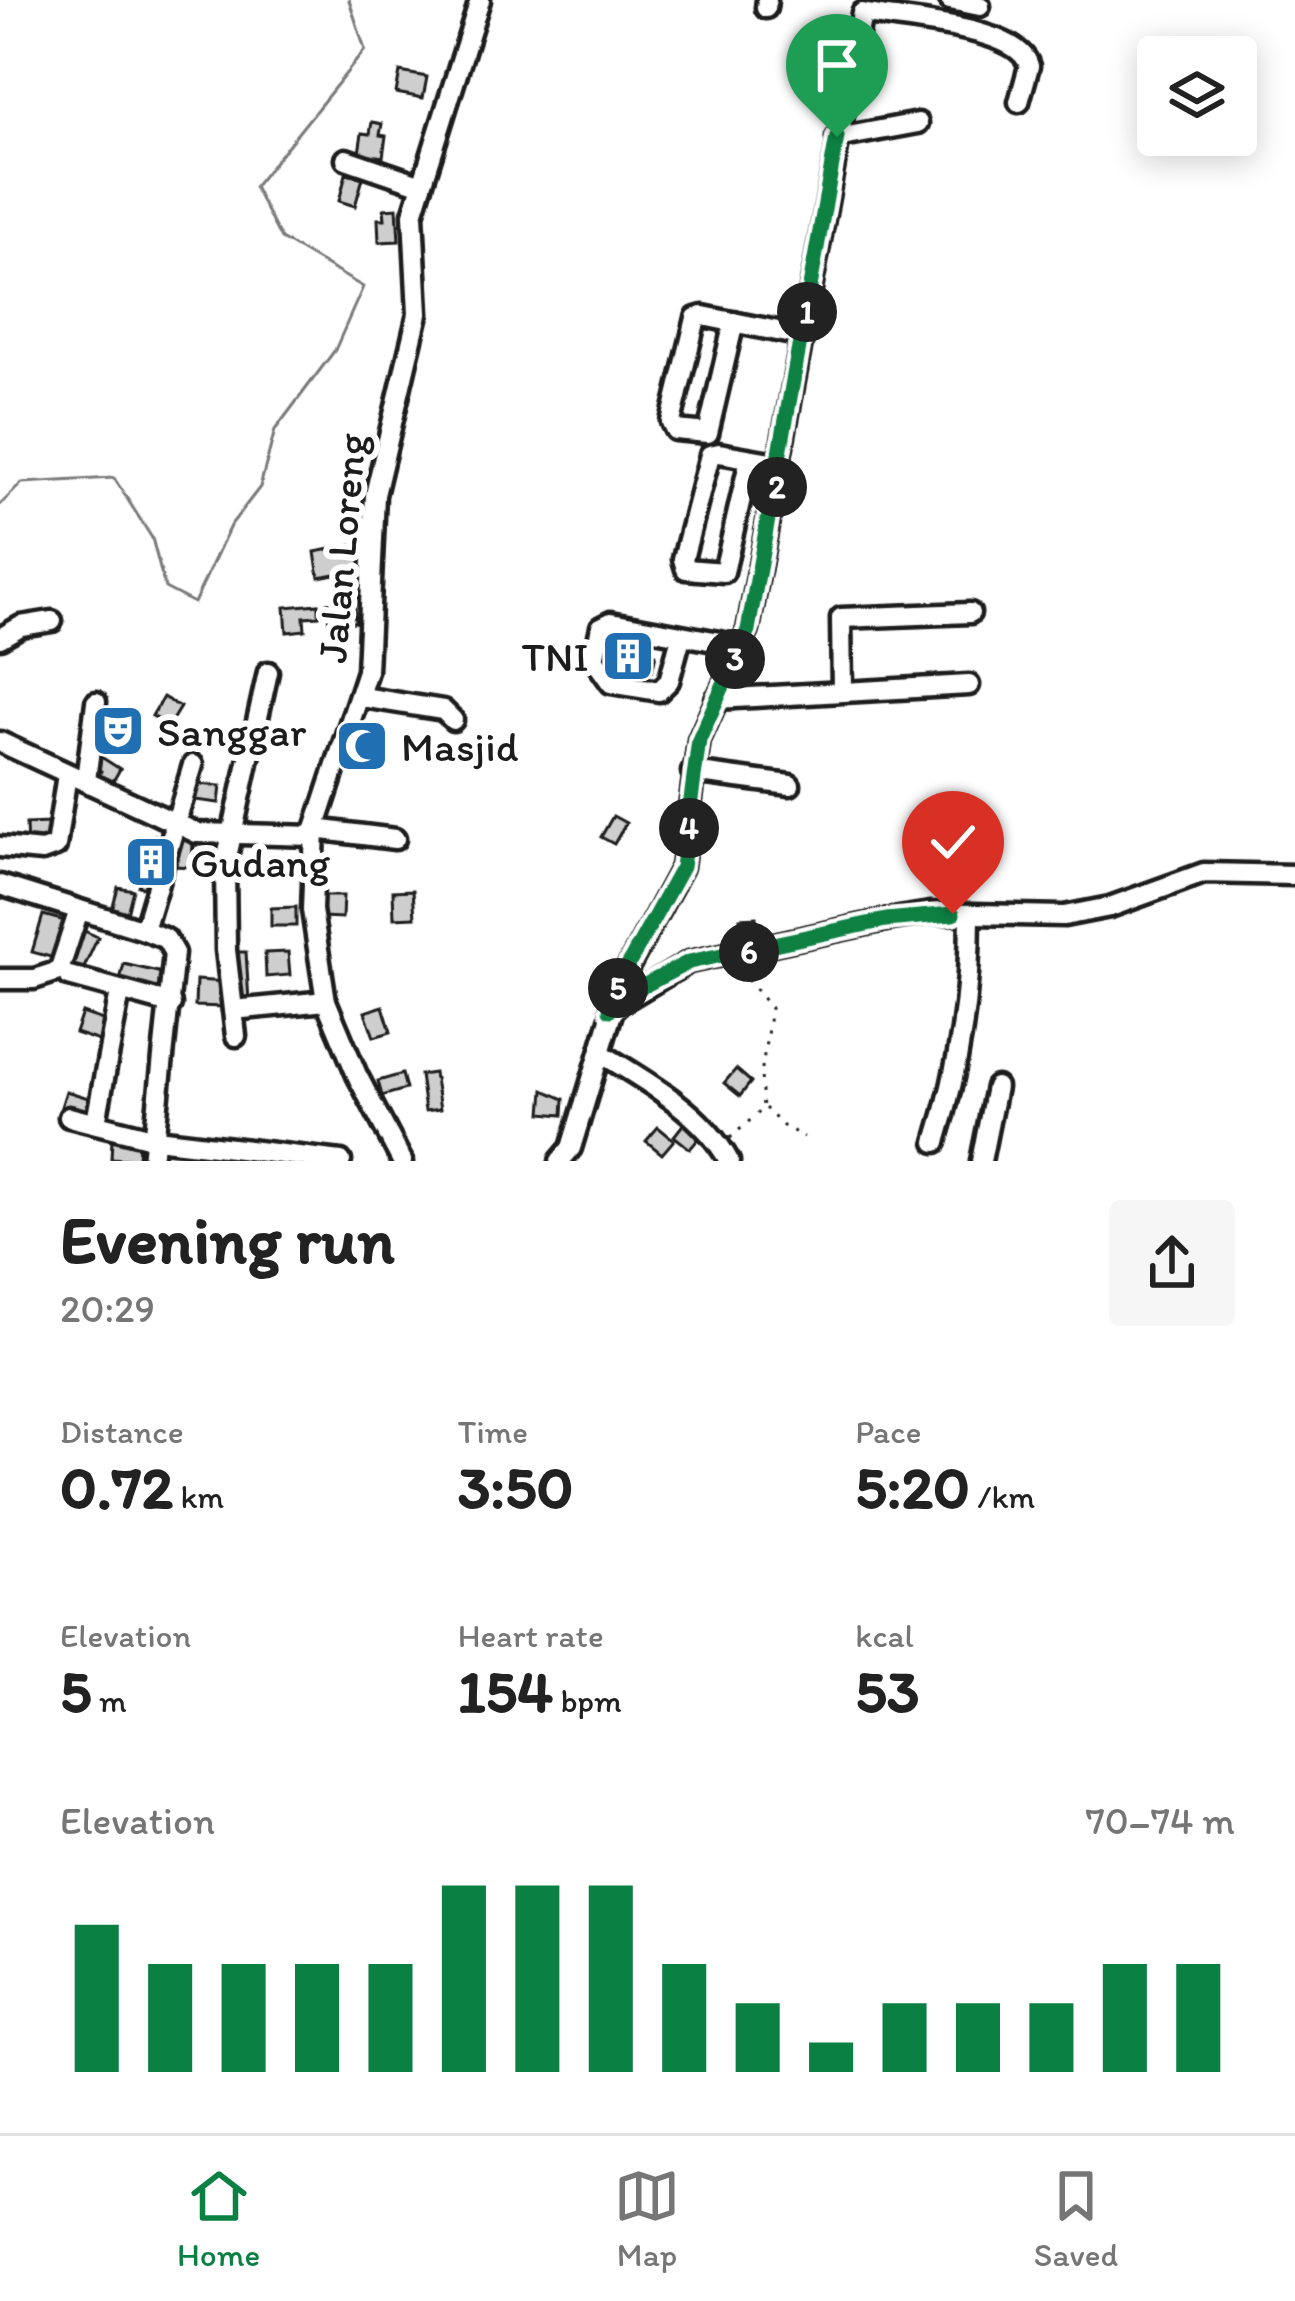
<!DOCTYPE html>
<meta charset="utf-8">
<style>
:root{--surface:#fff;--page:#f6f6f6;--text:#222;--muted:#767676;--line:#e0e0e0;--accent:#0b8043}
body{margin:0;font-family:Itim,sans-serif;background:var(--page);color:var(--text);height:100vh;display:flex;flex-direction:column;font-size:45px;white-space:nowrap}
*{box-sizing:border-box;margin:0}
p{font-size:39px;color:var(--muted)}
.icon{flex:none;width:66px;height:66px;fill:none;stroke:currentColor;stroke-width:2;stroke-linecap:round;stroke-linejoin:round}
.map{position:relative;height:1161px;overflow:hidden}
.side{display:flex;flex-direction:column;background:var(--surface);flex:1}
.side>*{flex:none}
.buttons{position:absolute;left:1137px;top:36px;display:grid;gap:24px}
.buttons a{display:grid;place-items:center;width:120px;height:120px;border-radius:12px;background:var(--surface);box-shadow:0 6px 30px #0003;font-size:60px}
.pin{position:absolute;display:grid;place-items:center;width:102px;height:102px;color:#fff;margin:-123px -51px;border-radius:50% 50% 50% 0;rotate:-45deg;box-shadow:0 0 12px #0007}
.pin .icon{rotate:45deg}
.km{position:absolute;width:60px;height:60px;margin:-30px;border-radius:50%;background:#222;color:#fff;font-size:33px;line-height:60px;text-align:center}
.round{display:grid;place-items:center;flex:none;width:126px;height:126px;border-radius:12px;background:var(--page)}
.summary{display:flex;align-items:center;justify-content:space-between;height:204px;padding:0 60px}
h1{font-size:66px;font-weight:700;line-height:90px}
.stats{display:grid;grid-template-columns:repeat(3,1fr);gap:18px;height:204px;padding:12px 60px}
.stats div{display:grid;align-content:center}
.stats b{font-size:60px;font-weight:700}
.stats small{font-size:33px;font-weight:400}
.stats p{font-size:33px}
.chart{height:336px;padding:24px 60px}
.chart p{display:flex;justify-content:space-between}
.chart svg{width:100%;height:216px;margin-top:12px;stroke:var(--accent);stroke-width:6}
.tab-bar{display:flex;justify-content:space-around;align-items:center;height:168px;border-top:3px solid var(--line);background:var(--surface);font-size:33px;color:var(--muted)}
.tab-bar a{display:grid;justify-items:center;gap:6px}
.tab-bar .selected{color:var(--accent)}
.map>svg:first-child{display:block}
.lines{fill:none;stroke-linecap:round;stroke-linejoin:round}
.stream{stroke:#7a7a7a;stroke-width:3}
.building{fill:#cecece;stroke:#1c1c1c;stroke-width:3}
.minor-casing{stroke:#1c1c1c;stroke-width:27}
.path{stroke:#1c1c1c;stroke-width:3;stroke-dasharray:3 9;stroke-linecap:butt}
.minor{stroke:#fff;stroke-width:18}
.route-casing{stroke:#fff;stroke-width:24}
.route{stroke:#0b8043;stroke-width:15}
.labels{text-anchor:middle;stroke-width:12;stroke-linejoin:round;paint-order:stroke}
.street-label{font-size:42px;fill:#1c1c1c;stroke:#fff}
.poi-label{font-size:42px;fill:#1c1c1c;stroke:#fff;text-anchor:start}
</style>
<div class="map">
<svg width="1295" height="1161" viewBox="0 0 1295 1161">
<rect width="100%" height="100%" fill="#fff"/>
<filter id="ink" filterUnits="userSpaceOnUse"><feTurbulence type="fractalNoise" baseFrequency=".00833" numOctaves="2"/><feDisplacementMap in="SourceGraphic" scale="24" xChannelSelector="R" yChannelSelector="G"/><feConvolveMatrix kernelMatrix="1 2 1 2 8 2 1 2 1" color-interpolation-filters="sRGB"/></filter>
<g filter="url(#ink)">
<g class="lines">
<path class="stream" d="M0,505l22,-22 92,-5 38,60 13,50 29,15 36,-77 30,-39 15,-57 60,-80 28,-63 -82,-48 -27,-52 111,-137 -16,-50"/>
</g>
<g class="building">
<path d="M400,72l27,5 -4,21 -27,-5z"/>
<path d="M372,122l10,2 -2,11 6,1 -3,21 -24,-4 3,-20 8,1z"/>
<path d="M346,174l17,4 -8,28 -16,-5z"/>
<path d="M397,208l2,33 -20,1 -1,-23h7l-1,-10z"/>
<path d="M358,544l5,25 -44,8 -4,-25z"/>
<path d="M354,601l1,21 -26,2 -2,-21z"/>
<path d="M319,604v12l-15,1 1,13 -18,2 -2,-25z"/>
<path d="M603,640l53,14 -4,17 -53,-13z"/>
<path d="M163,697l17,10 -11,18 -17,-9z"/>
<path d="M108,717l26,7 -6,21 -26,-7z"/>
<path d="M98,755l22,14 -8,14 -14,-6 3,-6 -8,-5z"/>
<path d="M197,784l24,2 -2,17 -24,-3z"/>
<path d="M613,816l13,7 -12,21 -13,-7z"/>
<path d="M49,823l1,22 -23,1 -1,-22z"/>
<path d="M155,835l9,3 -16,51 -10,-3z"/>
<path d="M175,840l18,1 -1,26 -18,-1z"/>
<path d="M194,844l18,1 -1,26 -18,-1z"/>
<path d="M118,887l15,3 -7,27 -15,-4z"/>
<path d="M413,890l2,27 -21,1 -1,-27z"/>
<path d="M322,896h21l-1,22 -21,-1z"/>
<path d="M296,907v19h-25v-18z"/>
<path d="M43,915l22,6 -11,37 -22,-6z"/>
<path d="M756,917l3,24 -17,2 -2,-25z"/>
<path d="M82,930l16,7 -16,35 -16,-7z"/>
<path d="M234,952h12l3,50 -13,1z"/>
<path d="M288,952l2,23 -24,2 -1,-24z"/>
<path d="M124,964l38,9 -4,20 -39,-9z"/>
<path d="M196,980l30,2 -1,25 -30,-1z"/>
<path d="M383,1006l8,26 -17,5 -9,-25z"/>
<path d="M82,1013l30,10 -7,20 -30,-10z"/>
<path d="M736,1069l15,13 -11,14 -16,-13z"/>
<path d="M434,1073l6,36 -15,2 -5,-36z"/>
<path d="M402,1074l4,15 -24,7 -4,-15z"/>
<path d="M544,1090l20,9 -1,16 -21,-2z"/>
<path d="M66,1091l29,9 -5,19 -30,-9z"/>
<path d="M685,1122l16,14 -11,13 -16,-13z"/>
<path d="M658,1127l16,13 -12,14 -16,-13z"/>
<path d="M112,1140l27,2 -1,18 -27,-2z"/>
</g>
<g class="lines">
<g class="minor-casing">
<g id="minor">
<path d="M950,0l30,6"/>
<path d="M766,8l1,-8"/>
<path d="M837,138l81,-15"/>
<path d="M346,159l76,26"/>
<path d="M734,322l-26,111 -33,-3 -4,-8 25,-104 7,-2 99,20"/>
<path d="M750,459l-26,113 -38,-3 -3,-10 27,-104 9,-2 63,11"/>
<path d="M681,637l-12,44 -10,10 -48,-8 -17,-24 7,-32 10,-5 130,24"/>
<path d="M0,638l21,-12 31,-5"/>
<path d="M842,691l-1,-73 129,-5"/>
<path d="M362,697l81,13 10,10"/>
<path d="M716,699l253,-14"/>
<path d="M0,742l197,91 118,3"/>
<path d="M692,772l98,13"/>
<path d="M86,780l10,-78"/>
<path d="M315,829l80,10"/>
<path d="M0,847l42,4 14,-5 11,-72"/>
<path d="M0,885l144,45"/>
<path d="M69,976l102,28"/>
<path d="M0,979h34l25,-8 20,-61"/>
<path d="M612,1008l77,-46 197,-42 44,-7 134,3 46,-9 94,-34 91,2"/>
<path d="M233,1010l93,-9"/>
<path d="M236,1036l-10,-86 -1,-84 43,-194"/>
<path d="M600,1053c47,28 104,61 129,108"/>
<path d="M69,1117l87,22 185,22"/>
<path d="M96,1122l24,-130"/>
<path d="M936,1142c24,-77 34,-147 34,-228"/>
<path d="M152,1161l22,-208 -8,-14 -22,-9 49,-165"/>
<path d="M402,1161l-45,-86 -31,-74 -14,-91 3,-81 52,-158 8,-176 43,-181 -5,-100 67,-214"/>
<path d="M560,1161l11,-13 52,-171 59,-110 17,-127 49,-110 114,-617c37,8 157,13 167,53l-10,36"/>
<path d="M981,1161l15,-74"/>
</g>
</g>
<g class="path">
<path d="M765,1108l18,18 21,11"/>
<path d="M730,1138l33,-29 -2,-34 10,-67 -34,-40"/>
</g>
<use href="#minor" class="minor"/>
</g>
</g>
<g class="lines" filter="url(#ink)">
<g class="route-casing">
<path id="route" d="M837,137l-89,493 -49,110 -17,127 -60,109 -12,34 20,-17 59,-31 197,-42 67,-6"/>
</g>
<use href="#route" class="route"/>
</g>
<defs>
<g id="building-square" transform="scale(2.7)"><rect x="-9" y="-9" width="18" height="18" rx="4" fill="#1f6fb2" stroke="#fff"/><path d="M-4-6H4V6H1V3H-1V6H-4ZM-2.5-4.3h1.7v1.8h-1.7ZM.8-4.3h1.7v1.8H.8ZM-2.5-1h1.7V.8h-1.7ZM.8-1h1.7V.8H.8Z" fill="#fff"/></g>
<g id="theatre-square" transform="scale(2.7)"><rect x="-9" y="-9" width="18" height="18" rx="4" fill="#1f6fb2" stroke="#fff"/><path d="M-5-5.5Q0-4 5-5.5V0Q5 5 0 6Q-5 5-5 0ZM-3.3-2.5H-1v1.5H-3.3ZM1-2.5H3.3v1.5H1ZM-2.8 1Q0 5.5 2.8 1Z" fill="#fff"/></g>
<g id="mosque-square" transform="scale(2.7)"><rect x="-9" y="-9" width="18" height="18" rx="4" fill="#1f6fb2" stroke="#fff"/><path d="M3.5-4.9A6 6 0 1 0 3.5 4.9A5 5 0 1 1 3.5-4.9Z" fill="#fff"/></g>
</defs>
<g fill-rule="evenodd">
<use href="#building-square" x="628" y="656"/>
<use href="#theatre-square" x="118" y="731"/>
<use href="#mosque-square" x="362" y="746"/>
<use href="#building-square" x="151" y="862"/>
</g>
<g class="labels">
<g class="street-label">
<text transform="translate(341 548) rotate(-85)" y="15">Jalan Loreng</text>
</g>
<g class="poi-label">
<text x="589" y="671" text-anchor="end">TNI</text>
<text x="157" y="746">Sanggar</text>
<text x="401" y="761">Masjid</text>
<text x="190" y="877">Gudang</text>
</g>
</g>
</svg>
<div class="buttons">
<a><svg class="icon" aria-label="layers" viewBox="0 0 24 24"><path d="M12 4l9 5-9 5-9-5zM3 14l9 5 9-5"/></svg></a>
</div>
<div class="pin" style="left:837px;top:137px;background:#1e9e55"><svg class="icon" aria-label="arrive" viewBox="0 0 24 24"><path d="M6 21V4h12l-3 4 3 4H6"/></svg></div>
<div class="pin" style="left:953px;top:914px;background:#d93025"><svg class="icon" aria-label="check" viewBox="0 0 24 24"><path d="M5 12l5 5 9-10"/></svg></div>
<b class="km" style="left:807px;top:312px">1</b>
<b class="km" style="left:777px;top:487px">2</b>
<b class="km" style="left:735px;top:659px">3</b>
<b class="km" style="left:689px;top:828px">4</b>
<b class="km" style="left:618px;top:988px">5</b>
<b class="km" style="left:749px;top:952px">6</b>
</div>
<section class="side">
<div class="summary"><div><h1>Evening run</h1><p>20:29</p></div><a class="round"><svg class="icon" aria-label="share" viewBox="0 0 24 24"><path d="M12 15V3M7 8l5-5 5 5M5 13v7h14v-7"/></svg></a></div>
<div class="stats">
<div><p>Distance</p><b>0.72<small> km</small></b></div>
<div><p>Time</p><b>3:50</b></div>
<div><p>Pace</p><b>5:20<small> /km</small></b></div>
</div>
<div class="stats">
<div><p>Elevation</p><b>5<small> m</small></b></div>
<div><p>Heart rate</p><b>154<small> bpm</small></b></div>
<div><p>kcal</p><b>53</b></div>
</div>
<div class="chart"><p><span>Elevation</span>70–74 m</p>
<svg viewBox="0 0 160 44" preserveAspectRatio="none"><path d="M5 44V14M15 44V22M25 44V22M35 44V22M45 44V22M55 44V6M65 44V6M75 44V6M85 44V22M95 44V30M105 44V38M115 44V30M125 44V30M135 44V30M145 44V22M155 44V22"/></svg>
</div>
</section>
<nav class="tab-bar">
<a class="selected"><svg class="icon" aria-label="home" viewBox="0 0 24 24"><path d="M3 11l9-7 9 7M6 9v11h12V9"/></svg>Home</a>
<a><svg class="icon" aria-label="map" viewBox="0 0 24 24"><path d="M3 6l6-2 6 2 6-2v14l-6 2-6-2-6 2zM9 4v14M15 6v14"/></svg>Map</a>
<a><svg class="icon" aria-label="saved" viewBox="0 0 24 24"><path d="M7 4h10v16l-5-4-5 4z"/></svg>Saved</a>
</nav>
